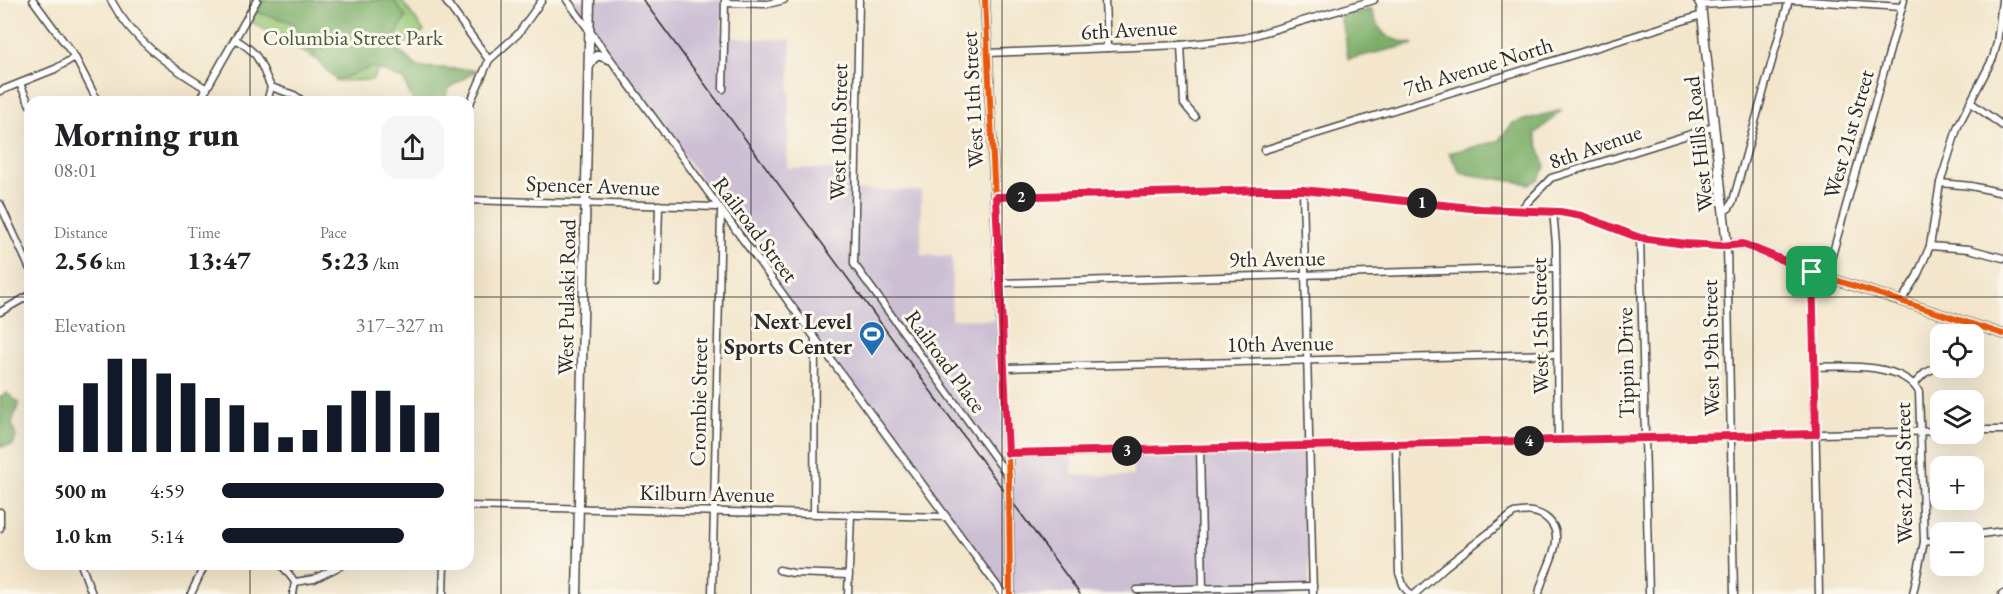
<!DOCTYPE html>
<meta charset="utf-8">
<style>
:root{--surface:#fff;--page:#f6f6f6;--text:#202124;--muted:#757577;--accent:#111827}
body{margin:0;font-family:"EB Garamond",serif;background:var(--page);color:var(--text);height:100vh;display:flex;flex-direction:column;font-size:22px;white-space:nowrap}
*{box-sizing:border-box;margin:0}
p{font-size:20px;color:var(--muted)}
.icon{flex:none;width:33px;height:33px;fill:none;stroke:currentColor;stroke-width:2;stroke-linecap:round;stroke-linejoin:round}
.map{position:relative;flex:1;overflow:hidden}
.side{position:absolute;left:24px;top:96px;width:450px;height:474px;display:flex;flex-direction:column;background:var(--surface);border-radius:18px;box-shadow:0 6px 24px #0002}
.side>*{flex:none}
.buttons{position:absolute;left:1930px;top:324px;display:grid;gap:12px}
.buttons a{display:grid;place-items:center;width:54px;height:54px;border-radius:12px;background:var(--surface);box-shadow:0 6px 24px #0002;font-size:30px}
.pin{position:absolute;display:grid;place-items:center;width:51px;height:51px;color:#fff;margin:-26px;border-radius:12px;box-shadow:0 3px 9px #0006}
.km{position:absolute;width:30px;height:30px;margin:-15px;border-radius:50%;background:#222;color:#fff;font-size:16px;line-height:30px;text-align:center}
.round{display:grid;place-items:center;flex:none;width:63px;height:63px;border-radius:18px;background:var(--page)}
.summary{display:flex;align-items:center;justify-content:space-between;height:102px;padding:0 30px}
h1{font-size:33px;font-weight:800;line-height:45px}
.metrics{display:grid;grid-template-columns:repeat(3,1fr);gap:9px;height:102px;padding:6px 30px}
.metrics div{display:grid;align-content:center}
.metrics b{font-size:26px;font-weight:800}
.metrics small{font-size:16px;font-weight:400}
.metrics p{font-size:16px}
.chart{height:168px;padding:12px 30px}
.chart p{display:flex;justify-content:space-between}
.chart svg{width:100%;height:108px;margin-top:6px;stroke:var(--accent);stroke-width:6}
ul{padding:0 30px;list-style:none;font-size:20px}
li{display:grid;grid-template-columns:96px 72px 1fr;align-items:center;height:45px}
li i{height:15px;border-radius:8px;background:var(--accent)}
.map>svg:first-child{display:block}
.industrial{fill:#ccbfd4}
.green{fill:#9bca78;stroke:#637a52;stroke-width:1.5}
.forest{fill:#7cae68;stroke:#546c4a;stroke-width:1.5}
.lines{fill:none;stroke-linecap:round;stroke-linejoin:round}
.street-casing{stroke:#494743;stroke-width:9}
.secondary-casing{stroke:#494743;stroke-width:11}
.street{stroke:#fff;stroke-width:6}
.secondary{stroke:#fff;stroke-width:8}
.rail{stroke:#2b2b2b;stroke-width:1.5}
.cycleway-casing{stroke:#fbf7ec;stroke-width:10}
.cycleway{stroke:#e8590c;stroke-width:6}
.route-casing{stroke:#fff;stroke-width:12}
.route{stroke:#e11d48;stroke-width:8}
.grid{fill:none;stroke:#2b2b2b;stroke-width:1.5;stroke-opacity:0.55}
.labels{text-anchor:middle;stroke-width:6;stroke-linejoin:round;paint-order:stroke}
.street-label{font-size:22px;fill:#2b2b2b;stroke:#fbf7ec}
.park-label{font-size:22px;fill:#4d5b42;stroke:#fbf7ec}
.poi-label{font-size:22px;font-weight:bold;fill:#2b2b2b;stroke:#fbf7ec;text-anchor:end}
</style>
<div class="map">
<svg width="2003" height="594" viewBox="0 0 2003 594">
<rect width="100%" height="100%" fill="#fbf7ec"/>
<filter id="ink" filterUnits="userSpaceOnUse"><feTurbulence type="fractalNoise" baseFrequency=".0167" numOctaves="2"/><feDisplacementMap in="SourceGraphic" scale="12" xChannelSelector="R" yChannelSelector="G"/><feConvolveMatrix kernelMatrix="1 2 1 2 8 2 1 2 1" color-interpolation-filters="sRGB"/></filter>
<filter id="wash" filterUnits="userSpaceOnUse"><feTurbulence type="fractalNoise" baseFrequency=".008" numOctaves="4" result="noise"/><feDisplacementMap in="SourceGraphic" scale="24" xChannelSelector="R" yChannelSelector="G"/><feGaussianBlur stdDeviation="1.35" result="paint"/><feColorMatrix in="noise" values="0 0 0 0 0 0 0 0 0 0 0 0 0 0 0 0 0 1.4 0 .05"/><feComposite in="paint" operator="in"/></filter>
<g filter="url(#wash)">
<rect width="100%" height="100%" fill="#f3e6cc"/>
<path class="industrial" d="M570,0h152v37l69,3 -4,128 65,2 -1,20 70,1v64l31,2 -1,62 46,1 8,138 67,-2v19l61,1v-21l173,-4 3,143h-304z"/>
<path class="green" d="M261,0h140l23,31 -36,23 -16,26 -37,1 3,-9 -88,-51z"/>
<g class="forest">
<path d="M263,0h131l12,17 -15,27 27,23 59,3 -29,19 -4,13h-31l-9,-22 -31,-13 -36,13 -17,-16 -29,-42 -35,-10z"/>
<path d="M1371,9c11,28 13,29 43,35l-66,15 -3,-24 -5,-18z"/>
<path d="M1562,110l-27,24 10,33 -7,13 -9,4 -68,-11 -12,-20 49,-12 15,-18z"/>
<path d="M7,393l12,10 -7,20 4,14 -3,8 -13,2v-50z"/>
</g>
</g>
<g filter="url(#ink)">
<g class="lines">
<g class="street-casing">
<g id="street">
<path d="M33,0l42,57 23,45"/>
<path d="M111,0c21,40 58,66 96,89"/>
<path d="M445,0l44,60"/>
<path d="M567,0l436,594"/>
<path d="M859,0l-5,264 155,213"/>
<path d="M1105,0l2,48"/>
<path d="M1792,0l110,7"/>
<path d="M725,3l43,1 16,-4"/>
<path d="M1701,5l85,-5"/>
<path d="M235,39c28,17 23,22 36,48l23,8 10,7"/>
<path d="M1181,45l3,59 11,13"/>
<path d="M988,53l193,-8 64,-7 129,-38"/>
<path d="M20,84l10,21"/>
<path d="M723,89l2,-89"/>
<path d="M0,91l55,-22 20,-12"/>
<path d="M199,102l58,-102"/>
<path d="M267,102l4,-15"/>
<path d="M1970,102l33,24"/>
<path d="M468,108l21,-48 29,-26 24,-34"/>
<path d="M1264,150l438,-135"/>
<path d="M1940,183l31,3 32,7"/>
<path d="M1303,190l10,404"/>
<path d="M996,197l307,-7 177,19 80,3 22,4 58,22 46,6 41,1 7,349"/>
<path d="M468,200l249,7"/>
<path d="M0,204l30,65"/>
<path d="M1521,209l30,-31 162,-51"/>
<path d="M1553,211l3,33 2,197"/>
<path d="M1723,212l6,-4 4,-7 56,-201"/>
<path d="M1640,238l9,356"/>
<path d="M1930,246l39,3 34,9"/>
<path d="M1812,272l7,322"/>
<path d="M1826,277l78,-277"/>
<path d="M657,282l2,-77"/>
<path d="M1000,283l556,-15"/>
<path d="M1901,301l16,-25 13,-30 10,-63 18,-57 35,-68 4,-15 5,-43"/>
<path d="M0,312l30,-17"/>
<path d="M1814,367c30,-1 88,-5 105,25l5,150 -11,52"/>
<path d="M1004,368l552,-14"/>
<path d="M1914,384l11,-11 16,-8"/>
<path d="M1974,430h29"/>
<path d="M1396,445l3,128 5,14 6,7"/>
<path d="M1200,449l3,140"/>
<path d="M1008,454l933,-23"/>
<path d="M468,506l478,11"/>
<path d="M0,512v16"/>
<path d="M814,513l1,-174"/>
<path d="M1974,535l29,-4"/>
<path d="M1924,542l17,-2"/>
<path d="M81,564l11,30"/>
<path d="M281,564l14,18"/>
<path d="M779,570l14,3 56,2"/>
<path d="M295,582l19,-3 30,-15"/>
<path d="M1137,590l176,-4"/>
<path d="M191,594l14,-30"/>
<path d="M293,594l2,-12"/>
<path d="M443,594l1,-30"/>
<path d="M712,594l9,-382"/>
<path d="M848,594l3,-80"/>
<path d="M1415,594l30,-27 69,-54c11,-2 21,-3 31,4 27,19 -3,53 -6,77"/>
<path d="M2002,594h1"/>
</g>
</g>
<g class="secondary-casing">
<g id="secondary">
<path d="M985,0l24,478 1,116"/>
<path d="M1698,0l3,5 26,240 16,-1 77,31 183,59"/>
<path d="M590,65l2,-5 6,-5 11,4"/>
<path d="M577,594l13,-594"/>
</g>
</g>
<use href="#street" class="street"/>
<use href="#secondary" class="secondary"/>
<path class="rail" d="M643,0l437,594"/>
<g class="cycleway-casing">
<g id="cycleway">
<path d="M985,0l24,478 1,116"/>
<path d="M996,197l307,-7 177,19 80,3 22,4 58,22 46,6 34,2 23,-2 77,31 183,59"/>
</g>
</g>
<use href="#cycleway" class="cycleway"/>
</g>
</g>
<g class="lines" filter="url(#ink)">
<g class="route-casing">
<path id="route" d="M1264,190h39l177,19 80,3 22,4 58,22 46,6 34,2 23,-2 69,28 4,162 -808,19 -12,-256z"/>
</g>
<use href="#route" class="route"/>
</g>
<path class="grid" d="M250,0v102M501,0v594M751,0v594M1002,0v594M1252,0v594M1502,0v594M1753,0v594M0,297h30M468,297h1535M250,564v30"/>
<defs>
<g id="stadium-pin" transform="scale(1.35)"><path d="M0 17L-7.5 6A9.5 9.5 0 1 1 7.5 6Z" fill="#1f6fb2" stroke="#fbf7ec"/><path d="M0-5a6.5 5 0 1 0 0 10a6.5 5 0 1 0 0-10ZM-3.5-1.8h7v3.6h-7Z" fill="#fff"/></g>
</defs>
<g fill-rule="evenodd">
<use href="#stadium-pin" x="872" y="334"/>
</g>
<g class="labels">
<g class="street-label">
<text transform="translate(1129 29) rotate(-3)" y="8">6th Avenue</text>
<text transform="translate(1478 66) rotate(-17)" y="8">7th Avenue North</text>
<text transform="translate(972 100) rotate(-93)" y="8">West 11th Street</text>
<text transform="translate(838 132) rotate(-89)" y="8">West 10th Street</text>
<text transform="translate(1848 134) rotate(-74)" y="8">West 21st Street</text>
<text transform="translate(1698 144) rotate(-96)" y="8">West Hills Road</text>
<text transform="translate(1595 146) rotate(-19)" y="8">8th Avenue</text>
<text transform="translate(593 185) rotate(2)" y="8">Spencer Avenue</text>
<text transform="translate(756 229) rotate(53)" y="8">Railroad Street</text>
<text transform="translate(1277 258) rotate(-1)" y="8">9th Avenue</text>
<text transform="translate(566 297) rotate(-89)" y="8">West Pulaski Road</text>
<text transform="translate(1539 326) rotate(-91)" y="8">West 15th Street</text>
<text transform="translate(1280 343) rotate(-1)" y="8">10th Avenue</text>
<text transform="translate(1710 348) rotate(-91)" y="8">West 19th Street</text>
<text transform="translate(946 361) rotate(54)" y="8">Railroad Place</text>
<text transform="translate(1625 363) rotate(-91)" y="8">Tippin Drive</text>
<text transform="translate(698 402) rotate(-89)" y="8">Crombie Street</text>
<text transform="translate(1903 473) rotate(-91)" y="8">West 22nd Street</text>
<text transform="translate(707 493) rotate(1)" y="8">Kilburn Avenue</text>
</g>
<g class="park-label">
<text x="353" y="45">Columbia Street Park</text>
</g>
<g class="poi-label">
<text x="852" y="329">Next Level<tspan x="852" dy="25">Sports Center</tspan></text>
</g>
</g>
</svg>
<div class="buttons">
<a><svg class="icon" aria-label="locate" viewBox="0 0 24 24"><circle cx="12" cy="12" r="6"/><path d="M12 2v4M12 18v4M2 12h4M18 12h4"/></svg></a>
<a><svg class="icon" aria-label="layers" viewBox="0 0 24 24"><path d="M12 4l9 5-9 5-9-5zM3 14l9 5 9-5"/></svg></a>
<a>+</a>
<a>−</a>
</div>
<div class="pin" style="left:1812px;top:272px;background:#1e9e55"><svg class="icon" aria-label="arrive" viewBox="0 0 24 24"><path d="M6 21V4h12l-3 4 3 4H6"/></svg></div>
<b class="km" style="left:1422px;top:203px">1</b>
<b class="km" style="left:1021px;top:197px">2</b>
<b class="km" style="left:1127px;top:451px">3</b>
<b class="km" style="left:1529px;top:441px">4</b>
<section class="side">
<div class="summary"><div><h1>Morning run</h1><p>08:01</p></div><a class="round"><svg class="icon" aria-label="share" viewBox="0 0 24 24"><path d="M12 15V3M7 8l5-5 5 5M5 13v7h14v-7"/></svg></a></div>
<div class="metrics">
<div><p>Distance</p><b>2.56<small> km</small></b></div>
<div><p>Time</p><b>13:47</b></div>
<div><p>Pace</p><b>5:23<small> /km</small></b></div>
</div>
<div class="chart"><p><span>Elevation</span>317–327 m</p>
<svg viewBox="0 0 160 44" preserveAspectRatio="none"><path d="M5 44V25M15 44V16M25 44V6M35 44V6M45 44V12M55 44V16M65 44V22M75 44V25M85 44V32M95 44V38M105 44V35M115 44V25M125 44V19M135 44V19M145 44V25M155 44V28"/></svg>
</div>
<ul>
<li><b>500 m</b>4:59<i style="width:100%"></i></li>
<li><b>1.0 km</b>5:14<i style="width:82%"></i></li>
</ul>
</section>
</div>
